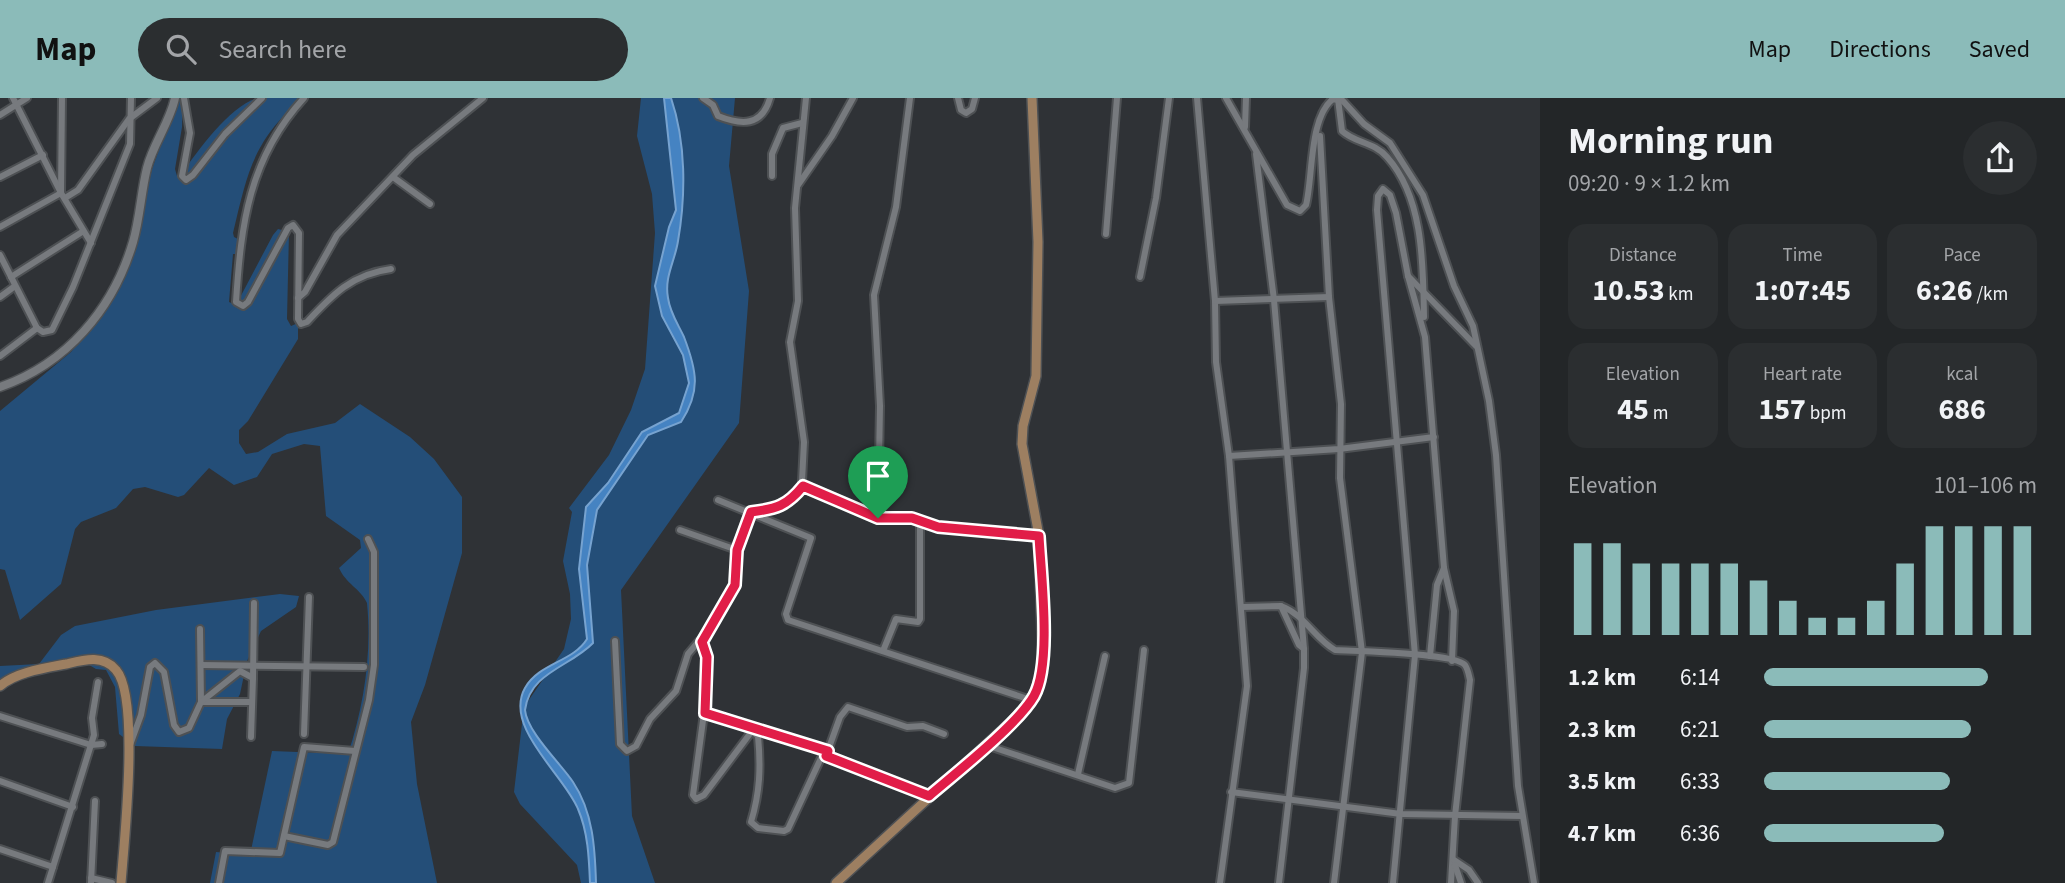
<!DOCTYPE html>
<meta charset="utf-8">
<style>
:root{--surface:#232628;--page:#2b2e30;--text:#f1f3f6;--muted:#a3a5a8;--accent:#8bbbb9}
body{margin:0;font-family:"Source Sans 3",sans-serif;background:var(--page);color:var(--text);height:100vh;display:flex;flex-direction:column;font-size:26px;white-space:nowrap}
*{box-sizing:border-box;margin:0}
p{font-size:23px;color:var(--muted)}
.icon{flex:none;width:38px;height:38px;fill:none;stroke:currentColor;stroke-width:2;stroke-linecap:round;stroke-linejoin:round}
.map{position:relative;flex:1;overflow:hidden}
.details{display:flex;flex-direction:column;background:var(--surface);width:525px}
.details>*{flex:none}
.pin{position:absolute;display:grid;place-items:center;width:60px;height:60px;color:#fff;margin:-72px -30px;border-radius:50% 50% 50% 0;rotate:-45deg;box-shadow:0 0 7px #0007}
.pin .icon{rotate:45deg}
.round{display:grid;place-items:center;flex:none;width:74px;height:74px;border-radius:37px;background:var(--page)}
.overview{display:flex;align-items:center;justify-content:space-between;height:119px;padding:0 28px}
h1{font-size:38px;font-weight:700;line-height:52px}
.stats{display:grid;grid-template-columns:repeat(3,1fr);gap:10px;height:119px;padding:7px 28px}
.stats div{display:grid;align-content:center;border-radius:18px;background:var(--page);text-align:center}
.stats b{font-size:30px;font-weight:700}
.stats small{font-size:19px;font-weight:400}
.stats p{font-size:19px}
.chart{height:196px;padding:14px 28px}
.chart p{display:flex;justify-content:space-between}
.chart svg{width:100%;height:126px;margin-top:7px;stroke:var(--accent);stroke-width:6}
ul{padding:0 28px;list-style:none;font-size:23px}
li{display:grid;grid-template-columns:112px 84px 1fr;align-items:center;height:52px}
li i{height:18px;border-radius:9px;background:var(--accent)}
header{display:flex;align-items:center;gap:42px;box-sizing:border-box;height:98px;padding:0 35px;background:var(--accent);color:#111}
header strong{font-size:33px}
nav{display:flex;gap:38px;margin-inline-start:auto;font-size:24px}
.search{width:490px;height:63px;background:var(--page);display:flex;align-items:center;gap:18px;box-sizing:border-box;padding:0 24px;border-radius:38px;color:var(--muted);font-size:26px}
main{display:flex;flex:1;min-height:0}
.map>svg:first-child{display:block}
.green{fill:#244e78}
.water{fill:#4583c2;stroke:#77a3d0;stroke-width:2}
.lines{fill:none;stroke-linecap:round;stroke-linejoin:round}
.street-casing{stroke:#4e5154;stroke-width:10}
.secondary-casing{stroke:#4e5154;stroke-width:11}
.primary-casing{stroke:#4e5154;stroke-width:12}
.street{stroke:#777a7e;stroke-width:6}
.secondary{stroke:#777a7e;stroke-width:8}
.primary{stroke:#9d7f61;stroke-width:9}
.route-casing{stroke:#fff;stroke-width:14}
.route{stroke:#e11d48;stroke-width:9}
</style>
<header>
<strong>Map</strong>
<div class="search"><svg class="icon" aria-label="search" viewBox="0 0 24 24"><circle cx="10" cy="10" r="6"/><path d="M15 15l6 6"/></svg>Search here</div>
<nav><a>Map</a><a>Directions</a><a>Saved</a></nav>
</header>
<main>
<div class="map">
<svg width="1540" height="785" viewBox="0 0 1540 785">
<rect width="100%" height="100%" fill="#2f3236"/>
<g class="green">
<path d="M183,0l-1,29 -7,42 2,7 5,-2c15,-23 49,-69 76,-76 13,0 31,0 44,0 -49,44 -54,72 -69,135l1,4 8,4 -4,13h-5l-4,48 7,3 37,-70 5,-6 11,3 -2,87 4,7 7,-3v16l-50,82 -9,9v13l7,11 12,-2 29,-18 48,-11 25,-19 50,33 24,22 28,38v56l-37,132 -14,37 6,62 20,99h-227l6,-31 34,3 22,-104 76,3c16,-48 24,-101 19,-151 -7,-15 -21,-19 -28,-35l22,-20 -1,-8 -34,-24 -6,-70 -16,-2 -32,10 -15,23 -23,8 -25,-17 -25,27 -6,2 -33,-10 -12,2 -17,19 -35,14 -6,7 -14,55 -41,36 -15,-50 -5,-1v-158l71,-59 41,-52 20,-44 20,-87 23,-63z"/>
<path d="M641,0h94l-6,68 20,125 -10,132 -118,167 11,226 23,67h-74l-4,-18 -57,-61 -6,-12 10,-85 40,-58 7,-30 -1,-25 -7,-33 9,-49 -3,-4 40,-53 22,-45 14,-41 10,-136 -3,-39 -15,-58z"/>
<path d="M280,496l19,2 -3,11 -35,24 -14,30 -7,33 -13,25 -5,30 -87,-3 -16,-12 -4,-47 -9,-17 -10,-1 -17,-10 -72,16 -7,5v-14l39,-2 22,-29 14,-9 81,-16z"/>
</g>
<path class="water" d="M664,0h7c15,44 15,97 7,143 -3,20 -14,36 -10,57 2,15 10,26 16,39 13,34 17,54 -3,85l-33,13 -51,75 -10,55 6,78c-23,24 -63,29 -68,67 2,22 36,54 48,72 20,30 22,66 23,101h-6c-1,-25 -2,-51 -12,-74 -13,-33 -75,-82 -53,-121 14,-25 48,-26 62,-49l-8,-70 7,-62 22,-24 34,-51 37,-19 10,-30 -6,-28 -21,-39 -7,-30 14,-59 7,-17z"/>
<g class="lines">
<g class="street-casing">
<g id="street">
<path d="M13,0l48,95 30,50"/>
<path d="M184,0l6,35 -8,43 4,4 7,-5 32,-41 37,-36"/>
<path d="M304,0c-55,60 -63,126 -68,204l7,4 5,-4 40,-74 5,-3 6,8 -1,86 3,5 6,-2c25,-27 45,-48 84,-53"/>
<path d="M703,0l10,7 5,11c23,9 44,11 52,-18"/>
<path d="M806,0l-11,110 3,93 -8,41 14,100 -2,39 3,8 73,29"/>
<path d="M910,0l-14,109 -22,88 6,111 -2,112h34l26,9 101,9"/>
<path d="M958,0l3,12 5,3 6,-4 3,-11"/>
<path d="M1197,0l18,203 1,61 13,94 18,230 -27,197"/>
<path d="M1226,0l61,107 13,6 6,-6c7,-27 3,-88 27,-106l10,2 21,23 26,19 33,52 31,91 19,40 16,75 7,54 22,331 16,97"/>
<path d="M1338,1l4,32c13,12 32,11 45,26 37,41 36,109 37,160"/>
<path d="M0,17l27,-17"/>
<path d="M1245,29l1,-29"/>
<path d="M1320,38l9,161 12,107 -1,74 22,174 -28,231"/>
<path d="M1256,56l18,146 30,349v19l-25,215"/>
<path d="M772,78v-22l11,-26 19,-5"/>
<path d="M0,79l43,-22"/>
<path d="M393,79l37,27"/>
<path d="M798,87l34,-49 21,-38"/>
<path d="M65,100l13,-8 51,-71 28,-21"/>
<path d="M0,129l61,-34 1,-95"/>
<path d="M1106,136l11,-136"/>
<path d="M0,157l37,73 6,4 9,-2 21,-43 57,-143 1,-46"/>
<path d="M1408,178l68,70"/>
<path d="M11,179l71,-45"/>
<path d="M1140,179l16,-79 13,-100"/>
<path d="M0,199l15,-11"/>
<path d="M298,200l7,-6 32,-57 76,-80 70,-57"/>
<path d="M1215,203l114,-4"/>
<path d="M0,258l37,-28"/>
<path d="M1229,358l110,-7 95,-12"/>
<path d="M718,402l93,38 -25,76 2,6 243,80"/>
<path d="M680,432l57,20"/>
<path d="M1281,508c24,9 33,32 54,44 20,1 120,3 130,15 3,4 4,11 5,15l-15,136 -4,67"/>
<path d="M1242,509l39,-1 18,39 5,4"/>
<path d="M200,531l1,73h51"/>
<path d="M615,543l5,103 7,7 9,-5 14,-27 26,-28 12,-37 11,-13 6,5 -1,67 -11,82 3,4 8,-4 48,-64 6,5c3,31 2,56 -7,86l7,6 26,3 4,-2 33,-71 5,-2 103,40"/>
<path d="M702,544l33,-57 2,-35 14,-38c25,-3 36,-6 52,-25"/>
<path d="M883,553l13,-32 22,3 2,-3v-97"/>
<path d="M1430,558l7,-71 7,-17"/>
<path d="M201,567l163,2"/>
<path d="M253,580l1,-75"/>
<path d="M704,615l124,38"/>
<path d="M0,618l91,29 11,-1"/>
<path d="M304,636l5,-137"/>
<path d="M130,647l11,-30 9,-48 5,-4 9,9 10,53 5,7 10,-4 12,-26 39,-31 13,7 -2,59"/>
<path d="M986,647l129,43 14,-5 15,-133"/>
<path d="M826,658l14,-39 8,-10 59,20 16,-1 21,8"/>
<path d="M1078,676l27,-118"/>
<path d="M0,683l73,26"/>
<path d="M1231,694l170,22 121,2"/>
<path d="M284,738l44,9 5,-3 36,-142 5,-35v-113l-6,-13"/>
<path d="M0,751l53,18"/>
<path d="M1454,762l15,10 9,13"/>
<path d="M1455,767l6,18"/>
<path d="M91,780l21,5"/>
<path d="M48,785l46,-148 -2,-17 6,-36"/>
<path d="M91,785l4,-82"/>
<path d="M219,785l6,-32 55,2 24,-106 51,4"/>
<path d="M1393,785l22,-228 -38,-445 1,-14 5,-7 7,6 6,18 12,63 17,61 19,231 10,43 -2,50"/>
</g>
</g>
<g class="secondary-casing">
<path id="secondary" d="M0,289c66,-23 113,-77 133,-145 7,-24 8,-50 14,-74 6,-24 23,-46 28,-70"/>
</g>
<g class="primary-casing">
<g id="primary">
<path d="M0,588c16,-14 45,-18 66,-22 17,-4 37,-10 50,6 24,27 8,173 5,213"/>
<path d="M836,785l185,-170 14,-19 8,-28 -4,-130 -17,-92 1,-18 13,-50 2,-134 -6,-144"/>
</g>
</g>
<use href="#street" class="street"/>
<use href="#secondary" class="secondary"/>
<use href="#primary" class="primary"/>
</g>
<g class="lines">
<g class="route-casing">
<path id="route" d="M803,388l75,32h34l26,9 101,9c2,39 13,128 -5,160 -16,28 -78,77 -105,100l-103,-40 2,-5 -123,-38 2,-56 -5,-15 33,-57 2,-35 14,-38c25,-3 36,-6 52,-26z"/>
</g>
<use href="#route" class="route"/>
</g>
</svg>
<div class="pin" style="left:878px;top:420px;background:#1e9e55"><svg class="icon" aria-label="arrive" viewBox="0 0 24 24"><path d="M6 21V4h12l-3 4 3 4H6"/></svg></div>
</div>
<section class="details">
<div class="overview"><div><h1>Morning run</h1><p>09:20 · 9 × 1.2 km</p></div><a class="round"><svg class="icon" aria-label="share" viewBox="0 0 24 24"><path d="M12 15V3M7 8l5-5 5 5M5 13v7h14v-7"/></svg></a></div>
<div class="stats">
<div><p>Distance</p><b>10.53<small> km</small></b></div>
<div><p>Time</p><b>1:07:45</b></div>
<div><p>Pace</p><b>6:26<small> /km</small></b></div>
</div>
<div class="stats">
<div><p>Elevation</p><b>45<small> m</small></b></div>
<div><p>Heart rate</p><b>157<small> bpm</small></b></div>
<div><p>kcal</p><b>686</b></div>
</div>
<div class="chart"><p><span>Elevation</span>101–106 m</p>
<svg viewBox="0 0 160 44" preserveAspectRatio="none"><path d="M5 44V12M15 44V12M25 44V19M35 44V19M45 44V19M55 44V19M65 44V25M75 44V32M85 44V38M95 44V38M105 44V32M115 44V19M125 44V6M135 44V6M145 44V6M155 44V6"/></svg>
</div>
<ul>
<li><b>1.2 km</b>6:14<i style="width:82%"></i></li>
<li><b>2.3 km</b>6:21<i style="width:76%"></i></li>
<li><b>3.5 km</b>6:33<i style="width:68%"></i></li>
<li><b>4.7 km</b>6:36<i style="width:66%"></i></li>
</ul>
</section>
</main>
